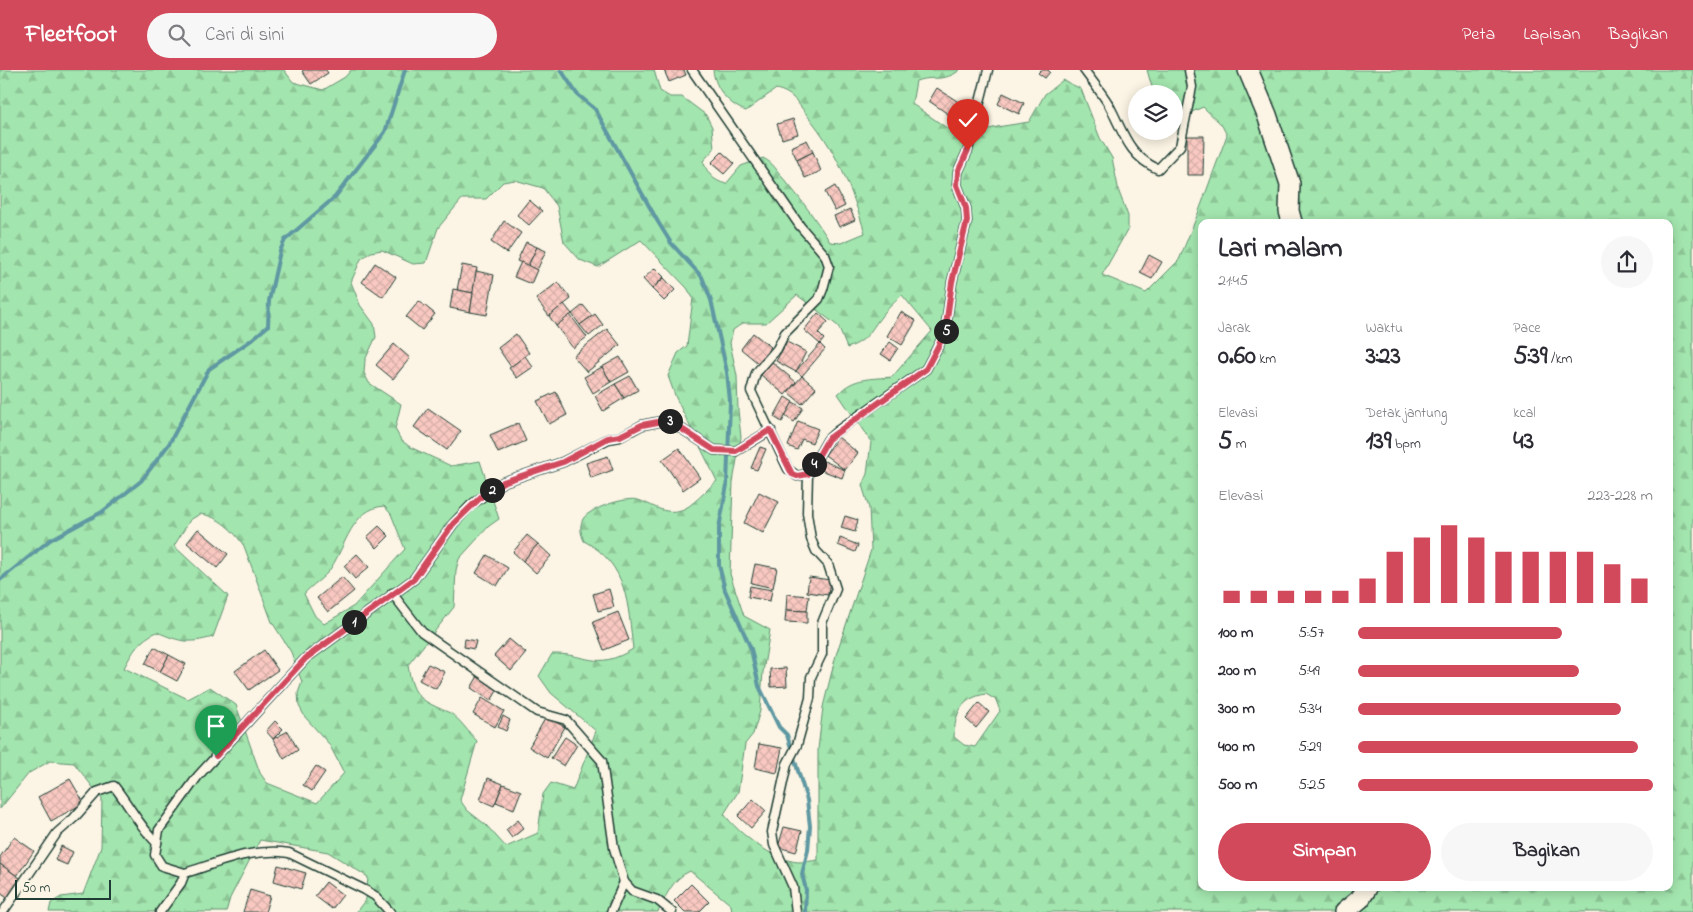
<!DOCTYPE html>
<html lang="id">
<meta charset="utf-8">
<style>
:root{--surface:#fff;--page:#f7f7f7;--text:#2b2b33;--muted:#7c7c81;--accent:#d1495b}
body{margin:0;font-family:"Indie Flower",sans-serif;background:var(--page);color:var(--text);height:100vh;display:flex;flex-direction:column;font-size:19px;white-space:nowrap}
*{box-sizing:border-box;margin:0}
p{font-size:16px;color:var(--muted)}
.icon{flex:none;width:28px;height:28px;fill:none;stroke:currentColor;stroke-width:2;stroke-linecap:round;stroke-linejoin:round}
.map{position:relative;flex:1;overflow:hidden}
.panel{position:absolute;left:1198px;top:149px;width:475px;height:672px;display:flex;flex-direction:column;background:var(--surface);border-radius:10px;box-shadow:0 2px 12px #0003}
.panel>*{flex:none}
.tools{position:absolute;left:1128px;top:15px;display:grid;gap:10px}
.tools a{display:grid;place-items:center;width:55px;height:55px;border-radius:50%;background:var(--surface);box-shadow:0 2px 12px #0003;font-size:25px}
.scale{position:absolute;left:15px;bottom:12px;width:96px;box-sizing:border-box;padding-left:5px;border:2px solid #1f3d34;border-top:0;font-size:14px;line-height:18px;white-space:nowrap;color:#1f3d34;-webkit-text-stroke:4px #fcf5e5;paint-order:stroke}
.pin{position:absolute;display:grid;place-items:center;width:42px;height:42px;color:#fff;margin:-51px -21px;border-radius:50% 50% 50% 0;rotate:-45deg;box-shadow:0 0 5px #0007}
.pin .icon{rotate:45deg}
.km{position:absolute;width:25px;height:25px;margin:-12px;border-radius:50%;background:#222;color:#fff;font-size:14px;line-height:25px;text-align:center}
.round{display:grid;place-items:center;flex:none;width:52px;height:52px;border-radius:26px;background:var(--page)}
.headline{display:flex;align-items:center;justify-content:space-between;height:85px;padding:0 20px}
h1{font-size:28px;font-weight:700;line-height:38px}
.stats{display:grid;grid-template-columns:repeat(3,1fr);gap:8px;height:85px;padding:5px 20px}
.stats div{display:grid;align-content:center}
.stats b{font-size:25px;font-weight:700}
.stats small{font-size:14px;font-weight:400}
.stats p{font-size:14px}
.chart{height:140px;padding:10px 20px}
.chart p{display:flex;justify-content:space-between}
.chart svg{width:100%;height:90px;margin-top:5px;stroke:var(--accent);stroke-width:6}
.primary-button{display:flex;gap:10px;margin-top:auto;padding:10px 20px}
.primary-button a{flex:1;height:58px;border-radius:30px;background:var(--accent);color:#fff;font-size:20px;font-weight:700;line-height:58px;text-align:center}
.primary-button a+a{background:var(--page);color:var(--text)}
ul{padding:0 20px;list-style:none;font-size:16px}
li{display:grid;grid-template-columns:80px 60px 1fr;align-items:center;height:38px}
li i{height:12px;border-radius:6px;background:var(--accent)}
header{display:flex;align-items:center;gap:30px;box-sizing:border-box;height:70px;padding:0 25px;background:var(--accent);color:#fff}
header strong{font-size:24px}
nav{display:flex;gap:28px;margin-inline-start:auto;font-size:18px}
.search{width:350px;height:45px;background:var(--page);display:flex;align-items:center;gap:12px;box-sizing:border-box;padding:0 18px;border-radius:28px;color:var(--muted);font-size:19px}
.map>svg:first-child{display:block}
.forest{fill:url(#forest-firs);stroke:#619171;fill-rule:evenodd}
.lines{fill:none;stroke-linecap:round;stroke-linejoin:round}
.stream{stroke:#5f98a2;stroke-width:4}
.building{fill:url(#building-cross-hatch);stroke:#1f3d34}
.service-casing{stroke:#1f3d34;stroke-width:11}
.tertiary-casing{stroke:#1f3d34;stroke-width:22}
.service{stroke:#fcf5e5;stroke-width:8}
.tertiary{stroke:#fcf5e5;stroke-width:19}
.route-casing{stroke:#fff;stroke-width:10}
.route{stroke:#d1495b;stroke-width:6}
</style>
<header>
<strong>Fleetfoot</strong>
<div class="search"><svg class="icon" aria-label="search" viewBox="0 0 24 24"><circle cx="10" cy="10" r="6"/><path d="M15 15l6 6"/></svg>Cari di sini</div>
<nav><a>Peta</a><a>Lapisan</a><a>Bagikan</a></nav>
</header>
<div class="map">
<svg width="1693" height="842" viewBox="0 0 1693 842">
<defs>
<pattern id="forest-firs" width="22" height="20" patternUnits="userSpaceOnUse" patternTransform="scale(1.25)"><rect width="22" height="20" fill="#a3e5ae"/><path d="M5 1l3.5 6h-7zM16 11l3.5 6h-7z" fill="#8cc596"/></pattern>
<pattern id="building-cross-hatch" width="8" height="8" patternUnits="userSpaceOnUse" patternTransform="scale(1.25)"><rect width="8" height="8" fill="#f9c9c1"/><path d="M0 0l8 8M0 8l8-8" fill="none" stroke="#d5aea6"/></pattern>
</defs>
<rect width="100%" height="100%" fill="#fcf5e5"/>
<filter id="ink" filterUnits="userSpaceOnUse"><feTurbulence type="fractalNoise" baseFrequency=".02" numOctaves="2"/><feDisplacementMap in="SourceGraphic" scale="10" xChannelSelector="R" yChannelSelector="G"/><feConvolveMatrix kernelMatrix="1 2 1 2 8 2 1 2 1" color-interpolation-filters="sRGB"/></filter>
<g filter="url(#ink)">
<path class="forest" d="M0,0h284l9,12 30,8 22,-13 6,-7h303l6,21 10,6h12l24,18 6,12 2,22 -11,12c5,13 9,19 23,23l15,-18 22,-8c10,5 13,11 19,19 19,22 33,41 48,65l11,1 24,-10c-14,-46 -27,-80 -58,-118 -10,-13 -14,-22 -31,-26l-30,22c-17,-6 -31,-22 -33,-41h247c-17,13 -26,5 -44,11l-4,23 48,33 37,-10 32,-5 16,-28 18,-14 18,9 19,49 12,20 7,34 9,24v13l-26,46 44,18 33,-33 20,-49 28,-76 -6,-11 -18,-17 -29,13v-26h-20l-7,-24h546v842h-961l-1,-7 -41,-34c-18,8 -24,25 -32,41h-302l10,-13 2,-22 -40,-25 -68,-12 -30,58 -4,14h-177l2,-9 10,-6 22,-3 18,-47 1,-48 -28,-36 -24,-2 -21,12 -29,36zM515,110l28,8 14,18 7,36 16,18 18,7 43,-27 46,48 6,10 -6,48 -9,7 -10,23 8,22 41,83c-9,7 -26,27 -36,29 -18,5 -27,-5 -43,-10 -11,-4 -50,9 -55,19 -4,8 -2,15 1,22 44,23 44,64 49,108 -38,23 -46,4 -81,5l-13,22 12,17 45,38 -23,59 -22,-7 -8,11 -5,39 -32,14 -20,-22 -19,-15 -7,-10 17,-59c-8,-8 -18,-23 -27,-28 -29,-13 -37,-14 -42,-48l46,-58 2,-37 3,-11 30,-33 10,-7 -19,-58 -29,5 -41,-19 -9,-7 -6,-11 6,-25 -32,-21 -5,-10 1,-13 11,-23 -2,-13 -14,-19 -9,-23 10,-23 10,-7 11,-2 31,14 13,-1 12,-35 24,-29h24l17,-17zM1201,152h468v666h-468zM797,225l41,31 9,22c23,-8 23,-19 38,-36 5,-6 11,-11 17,-17l30,36 -40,46c-21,2 -39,0 -54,17l33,48 -4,32 -5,11 7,23 2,42 -35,105 -13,52 -5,42v111c-6,1 -13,2 -20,2 -25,-2 -59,-28 -74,-48l14,-22 7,-48 8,-10 7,-23 3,-39 7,-42 -26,-14 -14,-42 3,-92 8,-45 -3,-27 -1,-34 -7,-33 3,-13 10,-7h23zM384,436l7,8 14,35 -51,57 -30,18 -9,-8 -11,-22c8,-10 20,-15 27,-26 15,-23 21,-59 53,-62zM200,444c19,2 34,17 44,32l28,76 19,30 11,30 -4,11 1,13 6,11 24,27 15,29 -27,30 -50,-20 -7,-10 -24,-68 -26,-18 -22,12 -64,-31c9,-17 15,-28 33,-36 24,10 31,12 56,5l15,-41 -54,-50 16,-26zM986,624l10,6 4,11 -25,36 -11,-2 -10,-8c1,-24 7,-39 32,-43z"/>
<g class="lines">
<g class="stream">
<path d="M561,0l16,24 18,15 63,113 13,21 31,34 9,23 16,72 3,29 -3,84 -8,43v37l6,25 26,59 8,37 20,41 8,8 20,65 3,26 -2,24 -6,24 4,16 -1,22"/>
<path d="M0,510l50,-40 52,-28 39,-31 28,-37 40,-75 41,-28 18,-15 1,-25 11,-50 5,-11 50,-43 50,-65 20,-62"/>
</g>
</g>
<g class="building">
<path d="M304,0h22l2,3 -17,11 -9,-13z"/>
<path d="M664,0h20l2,5 -17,7z"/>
<path d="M1041,0h7l2,2 -5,6 -7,-5z"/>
<path d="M937,18l23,15 -9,13 -22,-15z"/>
<path d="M1003,23l21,10 -5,11 -21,-10z"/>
<path d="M962,35l6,5 -7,8 -6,-4z"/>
<path d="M793,49l5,15 -16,5 -5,-15z"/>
<path d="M1187,66h17l-1,39h-16z"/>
<path d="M807,70l6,12 -16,8 -6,-13z"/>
<path d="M722,82l12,11 -10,11 -13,-11z"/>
<path d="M813,82l8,19 -16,7 -8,-18z"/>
<path d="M835,116l10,20 -10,5 -10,-19z"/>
<path d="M529,130l13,11 -13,14 -12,-10z"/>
<path d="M850,139l5,11 -16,7 -5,-11z"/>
<path d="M504,151l17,12 -14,20 -16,-11z"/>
<path d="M526,172l11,5 -9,19 -11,-5z"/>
<path d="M537,177l9,4 -9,19 -9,-4z"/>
<path d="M1149,185l13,7 -10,17 -12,-6z"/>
<path d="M521,192l16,8 -6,14 -17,-7z"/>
<path d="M375,193l21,14 -13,20 -21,-15z"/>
<path d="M462,195l15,3 -4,25 -16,-3z"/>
<path d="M655,198l9,9 -12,12 -9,-10z"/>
<path d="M476,201l18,4 -7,40 -17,-3z"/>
<path d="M664,208l11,12 -11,11 -12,-12z"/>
<path d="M558,212l13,17 -22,17 -13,-17z"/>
<path d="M453,219l20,4 -3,19 -20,-4z"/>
<path d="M419,231l16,13 -13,16 -16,-13z"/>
<path d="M564,234l8,10 -16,12 -7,-10z"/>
<path d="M583,235l9,11 -12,9 -8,-11z"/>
<path d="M901,242l15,9 -14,24 -15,-9z"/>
<path d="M818,243l10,9 -10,11 6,6 -4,5 -16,-14z"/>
<path d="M595,244l8,11 -14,11 -9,-11z"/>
<path d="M570,245l17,22 -14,11 -17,-22z"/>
<path d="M607,259l13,16 -33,27 -14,-16z"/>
<path d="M753,263l18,14 -13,16 -17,-14z"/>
<path d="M516,264l13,19 -18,14 -13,-19z"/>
<path d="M787,272l19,10 -10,20 -20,-11z"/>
<path d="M890,272l8,6 -8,12 -9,-6z"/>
<path d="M394,274l16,14 -17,21 -17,-14z"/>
<path d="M820,274l5,5 -23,27 -6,-5z"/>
<path d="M525,286l8,11 -16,11 -8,-10z"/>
<path d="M620,287l9,15 -18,10 -9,-15z"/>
<path d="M772,292l24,20 -11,13 -24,-20z"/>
<path d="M602,297l9,15 -18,11 -9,-16z"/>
<path d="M630,306l8,14 -14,8 -9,-14z"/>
<path d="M802,306l14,12 -14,16 -14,-12z"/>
<path d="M615,314l9,14 -21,13 -8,-15z"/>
<path d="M556,322l11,23 -18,9 -12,-23z"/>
<path d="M785,327l8,5 -11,20 -8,-5z"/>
<path d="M793,332l10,6 -9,14 -9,-6z"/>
<path d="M428,338l33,23 -14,19 -33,-23z"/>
<path d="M798,351l20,8 -6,14 -10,-4 -5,11 -9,-4z"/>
<path d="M518,353l8,18 -28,12 -8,-18z"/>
<path d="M838,367l20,16 -13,17 -20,-15z"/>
<path d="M760,377l6,2 -9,21 -6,-2z"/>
<path d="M679,378l21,30 -17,12 -21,-30z"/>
<path d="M608,386l5,14 -22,8 -5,-15z"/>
<path d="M824,391l21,9 -3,8 -21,-8z"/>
<path d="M759,422l20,10 -16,31 -19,-10z"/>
<path d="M845,446l13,4 -3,12 -14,-4z"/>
<path d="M379,456l10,10 -12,12 -10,-11z"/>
<path d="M198,459l30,25 -11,14 -30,-25z"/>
<path d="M527,465l11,9 -15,17 -10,-9z"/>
<path d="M840,468l18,7 -3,7 -17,-7z"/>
<path d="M538,474l13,12 -15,17 -13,-12z"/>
<path d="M357,484l12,13 -14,12 -11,-13z"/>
<path d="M487,485l21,13 -11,18 -21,-13z"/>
<path d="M755,494l22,4 -4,20 -22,-5z"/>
<path d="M342,507l12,14 -26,21 -11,-14z"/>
<path d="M809,507l21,3 -2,15 -21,-3z"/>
<path d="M750,516l22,4 -2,11 -22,-4z"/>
<path d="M609,519l5,18 -16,4 -5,-17z"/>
<path d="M787,524l22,2 -2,15 -21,-1z"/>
<path d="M786,540l21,1v12l-22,-1z"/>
<path d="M618,542l11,28 -25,10 -11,-28z"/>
<path d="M465,569l11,2 -2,8 -10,-2z"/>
<path d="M509,569l17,14 -15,18 -17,-15z"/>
<path d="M154,577l15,8 -9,17 -15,-8z"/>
<path d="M264,580l14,20 -29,20 -14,-19z"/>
<path d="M169,585l17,9 -9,17 -17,-9z"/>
<path d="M428,594l17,8 -9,17 -17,-9z"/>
<path d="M786,598l1,18 -16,1 -1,-18z"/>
<path d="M478,606l20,13 -7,12 -20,-13z"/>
<path d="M482,628l22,13 -9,16 -22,-13z"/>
<path d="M979,633l10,9 -13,16 -10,-9z"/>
<path d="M503,646l7,4 -4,11 -8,-4z"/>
<path d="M546,647l19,10 -18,31 -18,-11z"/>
<path d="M275,651l8,8 -10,10 -7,-8z"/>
<path d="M288,661l10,19 -14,9 -11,-20z"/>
<path d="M565,667l12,8 -13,21 -13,-8z"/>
<path d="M759,674l23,4 -5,25 -22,-5z"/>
<path d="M316,696l9,6 -13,19 -9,-6z"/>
<path d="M488,708l15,6 -9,22 -14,-6z"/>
<path d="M70,709l14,24 -33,18 -13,-24z"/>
<path d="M503,714l18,7 -7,18 -18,-7z"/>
<path d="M753,729l13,12 -15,17 -13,-12z"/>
<path d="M518,750l6,8 -12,10 -6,-8z"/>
<path d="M784,757l18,4 -6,21 -18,-5z"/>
<path d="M14,767l20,14 -17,25 -17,-12v-7z"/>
<path d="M61,776l12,6 -6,13 -12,-5z"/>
<path d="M0,794l23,16 -14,19 -9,-6z"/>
<path d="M278,795l28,8 -5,16 -27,-8z"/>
<path d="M326,812l17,13 -11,14 -17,-13z"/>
<path d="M691,814l18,18 -10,10h-14l-11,-11z"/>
<path d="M250,820l20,6 -5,16h-22z"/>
</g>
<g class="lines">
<g class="service-casing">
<g id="service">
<path d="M692,0l108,156 25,29 4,11 -6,23 -4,10 -34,34 -8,16 -21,24 -5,18 37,78 9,7 11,-2 20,-35 9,-8 89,-62 19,-36 7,-51 15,-61 -1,-13 -9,-23 1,-13 10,-22 20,-80"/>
<path d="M1084,0c8,11 18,23 25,35 14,26 19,51 49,64l22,-23 12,-59 -3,-17"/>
<path d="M392,523l30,39 115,80 29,8 36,41 12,87 10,34 8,9 25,9 15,12"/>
<path d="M185,803c33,-10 69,-26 104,-20l76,37 10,6 15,16"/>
<path d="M3,842l54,-79 17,-15 23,-26 17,-6c15,19 26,41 43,57"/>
<path d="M160,842l21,-29 4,-10 -23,-7 -7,-11 4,-25 39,-54 108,-118 108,-79 39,-55 18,-19 32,-23 60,-20 45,-23 12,-2 22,-12 26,-5 46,30 22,1 35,-21"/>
<path d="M611,842l13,-30"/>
<path d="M796,842l-3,-25 -19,-42 -2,-13 15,-68 10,-19 13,-47 1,-21 11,-23v-31l14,-34 -8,-25 -12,-13 -5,-12 -4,-26 1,-39"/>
</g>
</g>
<g class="tertiary-casing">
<g id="tertiary">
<path d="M1248,0l19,45 23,69 -1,27 3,11"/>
<path d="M1344,842l16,-13 7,-11"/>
</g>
</g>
<use href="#service" class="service"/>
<use href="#tertiary" class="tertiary"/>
</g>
</g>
<g class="lines" filter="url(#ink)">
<g class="route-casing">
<path id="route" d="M216,686l90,-98 108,-79 39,-55 29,-28 21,-14 60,-20 45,-24 12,-2 22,-11 26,-5 46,30 22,1 34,-21 22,44 5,2 11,-2 20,-35 98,-70 19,-36 7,-51 15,-61 -1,-13 -9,-23 1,-13 10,-22"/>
</g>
<use href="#route" class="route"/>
</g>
</svg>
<div class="tools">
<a><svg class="icon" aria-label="layers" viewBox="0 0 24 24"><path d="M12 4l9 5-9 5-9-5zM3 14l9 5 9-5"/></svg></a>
</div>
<div class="scale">50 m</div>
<div class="pin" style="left:216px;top:686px;background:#1e9e55"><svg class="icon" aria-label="arrive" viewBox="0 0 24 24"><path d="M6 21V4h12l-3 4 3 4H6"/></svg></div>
<div class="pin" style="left:968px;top:80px;background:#d93025"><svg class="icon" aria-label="check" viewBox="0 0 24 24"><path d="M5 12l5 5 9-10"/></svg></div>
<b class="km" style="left:354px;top:552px">1</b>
<b class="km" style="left:492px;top:420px">2</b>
<b class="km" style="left:670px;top:351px">3</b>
<b class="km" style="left:814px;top:394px">4</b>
<b class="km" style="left:946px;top:261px">5</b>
<section class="panel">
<div class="headline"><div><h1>Lari malam</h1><p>21:45</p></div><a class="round"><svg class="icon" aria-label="share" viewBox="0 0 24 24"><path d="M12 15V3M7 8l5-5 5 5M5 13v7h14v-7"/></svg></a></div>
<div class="stats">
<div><p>Jarak</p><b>0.60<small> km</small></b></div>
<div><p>Waktu</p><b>3:23</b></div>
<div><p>Pace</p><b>5:39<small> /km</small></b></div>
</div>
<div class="stats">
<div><p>Elevasi</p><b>5<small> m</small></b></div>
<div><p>Detak jantung</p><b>139<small> bpm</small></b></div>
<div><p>kcal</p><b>43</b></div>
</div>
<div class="chart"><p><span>Elevasi</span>223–228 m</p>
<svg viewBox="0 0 160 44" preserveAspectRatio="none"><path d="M5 44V38M15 44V38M25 44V38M35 44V38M45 44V38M55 44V32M65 44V19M75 44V12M85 44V6M95 44V12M105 44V19M115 44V19M125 44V19M135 44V19M145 44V25M155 44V32"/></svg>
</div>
<ul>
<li><b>100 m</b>5:57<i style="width:69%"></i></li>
<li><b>200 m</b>5:49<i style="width:75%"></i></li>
<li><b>300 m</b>5:34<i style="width:89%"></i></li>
<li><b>400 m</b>5:29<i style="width:95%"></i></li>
<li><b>500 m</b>5:25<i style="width:100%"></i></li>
</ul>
<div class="primary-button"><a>Simpan</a><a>Bagikan</a></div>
</section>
</div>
